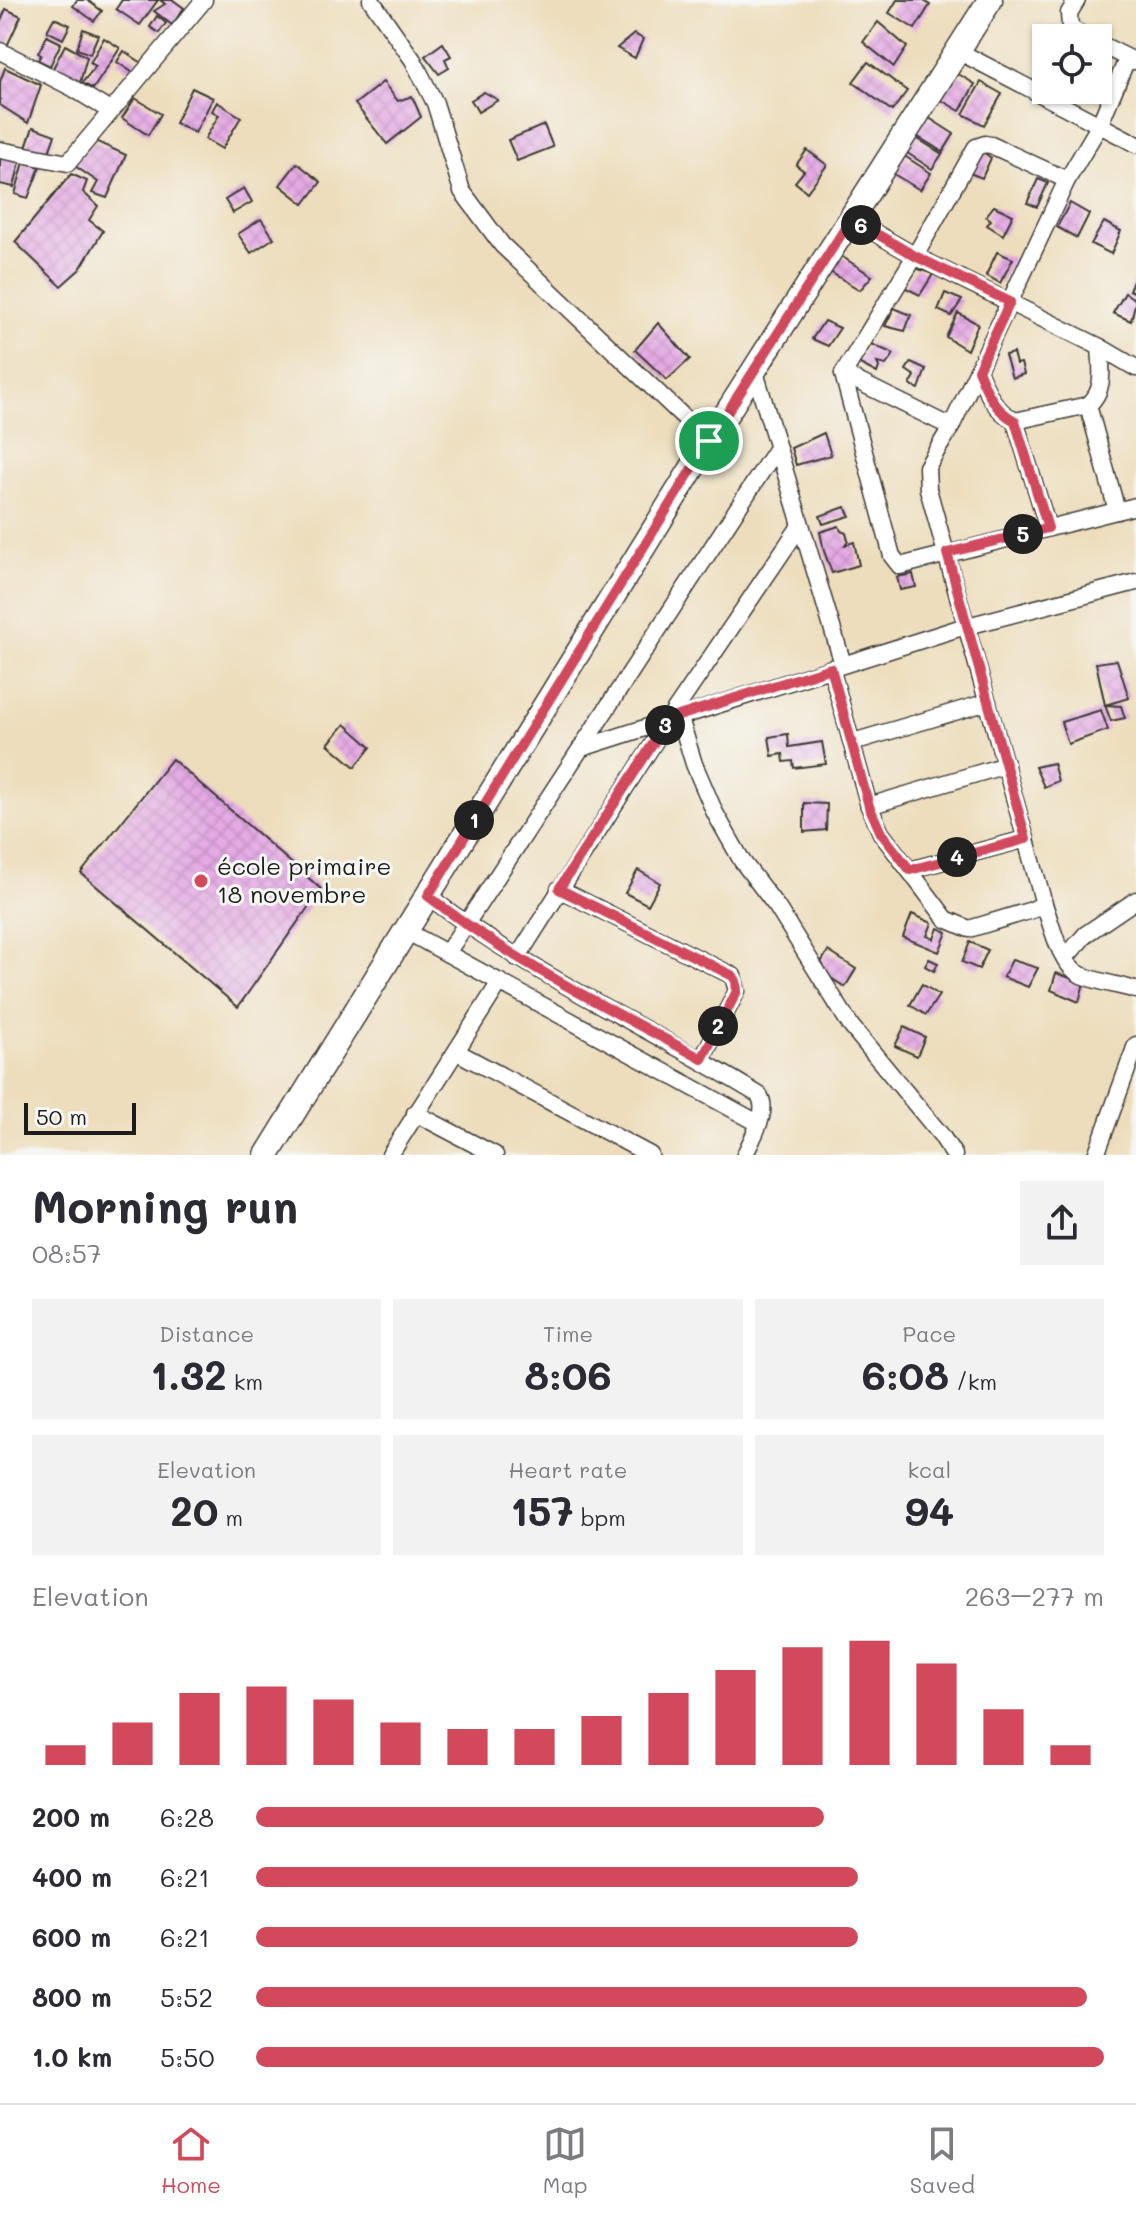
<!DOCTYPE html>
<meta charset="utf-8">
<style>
:root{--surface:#fff;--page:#f2f2f3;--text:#2b2b33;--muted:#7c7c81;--line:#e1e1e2;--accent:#d1495b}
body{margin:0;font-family:Mali,sans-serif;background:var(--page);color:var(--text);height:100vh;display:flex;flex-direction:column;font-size:30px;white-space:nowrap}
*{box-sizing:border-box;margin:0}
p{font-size:26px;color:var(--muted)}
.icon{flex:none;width:44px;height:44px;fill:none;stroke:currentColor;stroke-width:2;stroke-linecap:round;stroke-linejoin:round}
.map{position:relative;height:1155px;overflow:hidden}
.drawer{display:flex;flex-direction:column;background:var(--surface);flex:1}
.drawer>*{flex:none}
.controls{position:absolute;left:1032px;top:24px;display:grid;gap:16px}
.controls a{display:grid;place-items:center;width:80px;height:80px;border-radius:0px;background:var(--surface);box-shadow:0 2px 6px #0004;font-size:40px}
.scale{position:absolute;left:24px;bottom:20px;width:112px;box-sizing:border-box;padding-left:8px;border:4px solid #1c1c1c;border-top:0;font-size:22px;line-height:28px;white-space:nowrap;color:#1c1c1c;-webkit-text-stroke:6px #f6f6f2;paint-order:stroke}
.pin{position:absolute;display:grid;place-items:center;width:68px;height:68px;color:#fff;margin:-34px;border:4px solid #fff;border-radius:50%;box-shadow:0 2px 8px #0007}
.km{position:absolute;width:40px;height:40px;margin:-20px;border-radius:50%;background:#222;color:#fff;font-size:22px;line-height:40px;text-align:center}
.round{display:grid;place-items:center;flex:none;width:84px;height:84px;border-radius:0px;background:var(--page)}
.headline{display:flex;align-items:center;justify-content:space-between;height:136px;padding:0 32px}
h1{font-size:44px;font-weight:700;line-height:60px}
.metrics{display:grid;grid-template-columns:repeat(3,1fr);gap:12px;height:136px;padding:8px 32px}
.metrics div{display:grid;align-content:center;border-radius:0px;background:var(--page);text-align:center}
.metrics b{font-size:40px;font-weight:700}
.metrics small{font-size:22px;font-weight:400}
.metrics p{font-size:22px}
.chart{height:224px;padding:16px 32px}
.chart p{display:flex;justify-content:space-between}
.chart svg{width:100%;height:144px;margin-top:8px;stroke:var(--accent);stroke-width:6}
ul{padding:0 32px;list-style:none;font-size:26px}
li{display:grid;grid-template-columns:128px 96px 1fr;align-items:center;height:60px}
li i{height:20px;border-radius:10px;background:var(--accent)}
.tab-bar{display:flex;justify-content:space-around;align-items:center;height:112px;border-top:2px solid var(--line);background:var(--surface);font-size:22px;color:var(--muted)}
.tab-bar a{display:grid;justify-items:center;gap:4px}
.tab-bar .current{color:var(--accent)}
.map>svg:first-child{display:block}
.building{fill:url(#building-cross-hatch)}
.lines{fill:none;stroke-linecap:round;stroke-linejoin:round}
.street-casing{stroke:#3b3934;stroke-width:19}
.secondary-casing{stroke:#3b3934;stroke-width:27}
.street{stroke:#fff;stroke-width:16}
.secondary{stroke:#fff;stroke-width:24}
.route-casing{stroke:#fff;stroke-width:16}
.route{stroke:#d1495b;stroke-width:10}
.poi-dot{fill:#d1495b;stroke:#f6f6f2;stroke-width:3}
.labels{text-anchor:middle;stroke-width:6;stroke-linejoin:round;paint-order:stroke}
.poi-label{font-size:24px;fill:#1c1c1c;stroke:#f6f6f2;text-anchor:start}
</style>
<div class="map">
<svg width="1136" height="1155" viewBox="0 0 1136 1155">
<defs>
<pattern id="building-cross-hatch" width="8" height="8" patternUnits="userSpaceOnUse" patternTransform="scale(2)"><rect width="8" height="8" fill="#e5aae5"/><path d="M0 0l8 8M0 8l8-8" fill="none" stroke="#c492c4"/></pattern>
</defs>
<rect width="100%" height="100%" fill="#f6f6f2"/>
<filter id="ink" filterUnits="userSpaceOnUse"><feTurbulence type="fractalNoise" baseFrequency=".0125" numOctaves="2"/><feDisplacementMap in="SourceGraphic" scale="16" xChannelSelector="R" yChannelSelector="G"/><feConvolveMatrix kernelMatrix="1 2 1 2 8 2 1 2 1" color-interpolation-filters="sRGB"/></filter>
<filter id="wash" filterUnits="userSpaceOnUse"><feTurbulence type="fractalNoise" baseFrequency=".006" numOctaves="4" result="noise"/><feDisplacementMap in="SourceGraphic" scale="32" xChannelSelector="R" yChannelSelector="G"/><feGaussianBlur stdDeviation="1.8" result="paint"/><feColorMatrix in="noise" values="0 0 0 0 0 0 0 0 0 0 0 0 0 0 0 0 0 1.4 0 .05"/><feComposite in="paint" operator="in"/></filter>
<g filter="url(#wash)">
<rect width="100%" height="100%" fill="#edddbc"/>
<g id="blocks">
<g class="building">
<path d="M77,0h10l15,11 -8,10 -21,-15z"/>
<path d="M122,0h36l-18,25 -24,-16z"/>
<path d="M160,0h13l11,8 -12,17 -18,-14 11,-7z"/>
<path d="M897,0h25l8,5 -15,24 -26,-16z"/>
<path d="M6,9l15,7 -14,30 -7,-3v-21z"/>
<path d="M157,16l9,7 -7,10 -9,-6z"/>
<path d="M54,18l16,7 -7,14 -16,-8z"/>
<path d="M878,22l29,25 -13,20 -31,-25z"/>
<path d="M83,29l15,6 -8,19 -13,-5z"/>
<path d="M634,34l9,5 -8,19 -18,-10z"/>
<path d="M47,36l14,7 -11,23 -12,-6 3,-5 -3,-2z"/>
<path d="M104,38l16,10 -27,41 -11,-6 14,-17 -6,-3z"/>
<path d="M443,43l8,13 -6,3 4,9 -10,6 -14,-18z"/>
<path d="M65,45l22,12 -7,26 -28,-13z"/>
<path d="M124,51l18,12 -7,11 -18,-12z"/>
<path d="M868,62l39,29 -15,20 -39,-29z"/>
<path d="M5,68l36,17 -13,38 -28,-18v-23z"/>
<path d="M950,69l25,15 -15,27 -26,-15z"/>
<path d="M383,82l15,19 14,-5 9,21 -34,27 -32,-40z"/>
<path d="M981,82l21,12 -18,31 -21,-11z"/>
<path d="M192,88l21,10 -18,35 -20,-10z"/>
<path d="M484,92l14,8 -20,12 -7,-12z"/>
<path d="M135,98l26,16 -13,21 -26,-17z"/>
<path d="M217,102l24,15 -19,32 -17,-10 14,-24 -7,-4z"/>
<path d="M923,114l31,20 -11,18 -31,-19z"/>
<path d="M544,125l9,22 -36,14 -9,-21z"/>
<path d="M33,127l22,8 -8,23 -22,-8z"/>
<path d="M910,134l32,20 -10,15 -31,-20z"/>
<path d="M93,140l33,15 -19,43 -15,-5 6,-11 -23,-16z"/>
<path d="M807,150l20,15 -20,27 -12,-10 9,-11 -8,-6z"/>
<path d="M982,151l9,7 -9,20 -15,-6z"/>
<path d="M898,152l33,21 -11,17 -33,-20z"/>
<path d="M0,156l20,6 -6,25 -14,-3z"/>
<path d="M24,162l16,5 -12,31 -13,-4z"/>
<path d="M297,163l24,19 -17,22 -24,-19z"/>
<path d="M71,174l16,7 -4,11 15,14 -9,14 14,11 -23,38 -19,17 -46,-44z"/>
<path d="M1038,179l10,4 -11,24 -10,-4z"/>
<path d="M244,188l8,14 -19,11 -8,-13z"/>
<path d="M1070,203l19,11 -12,24 -20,-11z"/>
<path d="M994,206l19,9 -10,20 -16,-10 4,-5 -5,-4z"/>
<path d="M261,219l13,19 -23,15 -13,-19z"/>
<path d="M1104,222l17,9 -10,23 -20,-10z"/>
<path d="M997,252l16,7 -13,24 -14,-8z"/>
<path d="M841,256l31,20 -12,14 -33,-20z"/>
<path d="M916,268l17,6 -13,21 -16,-8z"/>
<path d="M1136,275v18l-7,-3z"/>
<path d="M945,293l17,7 -11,16 -13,-6z"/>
<path d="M1125,293l11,7 -5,21 -18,-8z"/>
<path d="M894,308l17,7 -6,16 -20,-5z"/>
<path d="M958,313l20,11 -11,26 -21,-13z"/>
<path d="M824,321l16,7 -12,18 -16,-7z"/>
<path d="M658,323l32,36 -23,21 -32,-30z"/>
<path d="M869,343l25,11 -8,11 -9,-2 2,4 -2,6 -19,-10z"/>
<path d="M1013,353l3,11 5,-1 3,11 -12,4 -7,-23z"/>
<path d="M911,362l15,7 -7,20 -9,-4 5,-9 -9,-6z"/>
<path d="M824,433l7,22 -35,10 -5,-17z"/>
<path d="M845,507l5,9 -27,8 -3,-8z"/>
<path d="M839,526l2,5 5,2 2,7 -3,5 9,-3 5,23 -27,8 -8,-22 -4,-19z"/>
<path d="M913,574l3,13 -16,3 -3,-13z"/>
<path d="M1117,660l12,38 -24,7 -9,-42z"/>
<path d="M1105,705l16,1 4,12 -14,3z"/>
<path d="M1101,710l7,20 -40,14 -7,-22z"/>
<path d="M345,724l26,23 -16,20 -27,-23z"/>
<path d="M788,734l1,13 33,-5 4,22 -32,4 -1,-7 -9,1 -1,-8 -11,2 -3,-19z"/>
<path d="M172,759l149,130 -83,118 -157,-134z"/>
<path d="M1053,763l5,18 -14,6 -9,-20z"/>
<path d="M804,803l23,1 -1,26 -22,2z"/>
<path d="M638,870l22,13 -12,22 -23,-12z"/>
<path d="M912,914l20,9 -5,13 7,3 4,-11 9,4 -8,20 -36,-15z"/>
<path d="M970,942l18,8 -9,19 -17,-7z"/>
<path d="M828,951l28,18 -11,18 -28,-18z"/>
<path d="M929,959l9,4 -4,8 -9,-5z"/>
<path d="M1012,960l26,8 -10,19 -25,-10z"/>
<path d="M1056,973l28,10 -5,19 -28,-12z"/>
<path d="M922,984l17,11 -13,20 -16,-10z"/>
<path d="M904,1027l21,10 -8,19 -22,-10z"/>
</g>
</g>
</g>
<g filter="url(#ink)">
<use href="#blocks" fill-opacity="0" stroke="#3b3934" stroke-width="2"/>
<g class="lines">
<g class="street-casing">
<g id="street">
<path d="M371,0l42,60 22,43 27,88 40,54 207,196"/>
<path d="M1077,0l-8,13 1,15 18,10"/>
<path d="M1098,43l36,18"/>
<path d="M0,51l71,36 39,24"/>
<path d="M958,51l178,93"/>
<path d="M0,150l68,13 136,-163"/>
<path d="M1067,180l-76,-35 -6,-1 -9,3 -61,109 -72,118 49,182 8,10 236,-60"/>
<path d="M851,219l64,37 185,91 36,21"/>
<path d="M978,370c9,22 15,39 37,51l73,-16c18,-14 13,-38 12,-58"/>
<path d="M755,372l88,292"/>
<path d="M843,374l108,53"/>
<path d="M1088,405l29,106"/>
<path d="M1015,421l33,107"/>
<path d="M831,668l38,138 12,27 65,86 23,10 63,-19 12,-6 -116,-415 -1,-22 24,-40 116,-247 32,-54 28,-67"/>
<path d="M679,715l15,49 21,49 27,48 35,46 74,119 90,109 13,20"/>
<path d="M853,742l135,-40"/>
<path d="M582,748l374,-119 180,-47"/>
<path d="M869,806l137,-41"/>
<path d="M910,870l116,-31"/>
<path d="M559,889l174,87 4,15 -35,68"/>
<path d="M428,896c102,78 221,131 331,199 11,16 -7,42 -14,60"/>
<path d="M1044,904c8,21 15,60 37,71 17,7 38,10 55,15"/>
<path d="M406,931l352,192"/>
<path d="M447,953l330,-505"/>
<path d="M517,958l152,-239 131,-193"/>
<path d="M1065,958l21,-24 50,-34"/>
<path d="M457,1052l193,103"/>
<path d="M415,1113l80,42"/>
<path d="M390,1155l110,-173"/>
<path d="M1096,1155l40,-110"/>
</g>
</g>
<g class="secondary-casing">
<path id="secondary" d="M267,1155l442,-714 281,-441"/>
</g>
<use href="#street" class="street"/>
<use href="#secondary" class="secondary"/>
</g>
</g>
<g class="lines" filter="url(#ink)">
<g class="route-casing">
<path id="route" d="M851,219l64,37 95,46 -32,68c9,22 15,39 37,51l33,107 -101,25 79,286 -116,31 -29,-37 -12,-27 -38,-138 -162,51 -110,170 174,87 3,5 1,10 -35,68c-94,-51 -190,-98 -274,-163l281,-455z"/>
</g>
<use href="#route" class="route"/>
</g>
<circle class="poi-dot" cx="201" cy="881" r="8"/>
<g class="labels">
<g class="poi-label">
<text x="217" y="875">école primaire<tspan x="217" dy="28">18 novembre</tspan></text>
</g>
</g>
</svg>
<div class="controls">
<a><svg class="icon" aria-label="locate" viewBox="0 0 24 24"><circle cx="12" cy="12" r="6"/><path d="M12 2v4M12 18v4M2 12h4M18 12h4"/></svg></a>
</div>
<div class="scale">50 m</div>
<div class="pin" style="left:709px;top:441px;background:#1e9e55"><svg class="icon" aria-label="arrive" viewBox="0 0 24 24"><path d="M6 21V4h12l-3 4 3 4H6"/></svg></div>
<b class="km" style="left:474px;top:820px">1</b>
<b class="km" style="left:718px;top:1026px">2</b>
<b class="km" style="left:665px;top:725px">3</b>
<b class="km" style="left:957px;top:857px">4</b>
<b class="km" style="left:1023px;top:534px">5</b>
<b class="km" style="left:861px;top:225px">6</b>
</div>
<section class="drawer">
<div class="headline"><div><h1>Morning run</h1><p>08:57</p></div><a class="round"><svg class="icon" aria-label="share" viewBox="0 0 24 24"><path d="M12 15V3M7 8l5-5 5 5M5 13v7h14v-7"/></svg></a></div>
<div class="metrics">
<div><p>Distance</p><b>1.32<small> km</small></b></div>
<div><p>Time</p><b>8:06</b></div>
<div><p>Pace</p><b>6:08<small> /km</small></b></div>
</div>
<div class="metrics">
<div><p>Elevation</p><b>20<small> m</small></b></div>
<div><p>Heart rate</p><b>157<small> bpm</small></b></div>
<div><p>kcal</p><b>94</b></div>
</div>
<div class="chart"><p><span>Elevation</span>263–277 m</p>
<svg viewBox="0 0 160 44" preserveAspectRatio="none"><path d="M5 44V38M15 44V31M25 44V22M35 44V20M45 44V24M55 44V31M65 44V33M75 44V33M85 44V29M95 44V22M105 44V15M115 44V8M125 44V6M135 44V13M145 44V27M155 44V38"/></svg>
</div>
<ul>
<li><b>200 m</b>6:28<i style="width:67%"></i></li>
<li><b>400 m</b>6:21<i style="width:71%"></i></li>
<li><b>600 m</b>6:21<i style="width:71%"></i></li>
<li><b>800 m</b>5:52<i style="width:98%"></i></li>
<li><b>1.0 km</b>5:50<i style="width:100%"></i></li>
</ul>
</section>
<nav class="tab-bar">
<a class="current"><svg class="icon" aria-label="home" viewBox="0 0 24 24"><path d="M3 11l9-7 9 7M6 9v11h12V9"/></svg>Home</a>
<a><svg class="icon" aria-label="map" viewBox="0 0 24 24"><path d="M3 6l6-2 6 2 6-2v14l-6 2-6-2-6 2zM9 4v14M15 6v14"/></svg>Map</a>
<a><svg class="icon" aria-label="saved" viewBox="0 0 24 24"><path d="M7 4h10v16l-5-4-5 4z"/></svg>Saved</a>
</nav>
